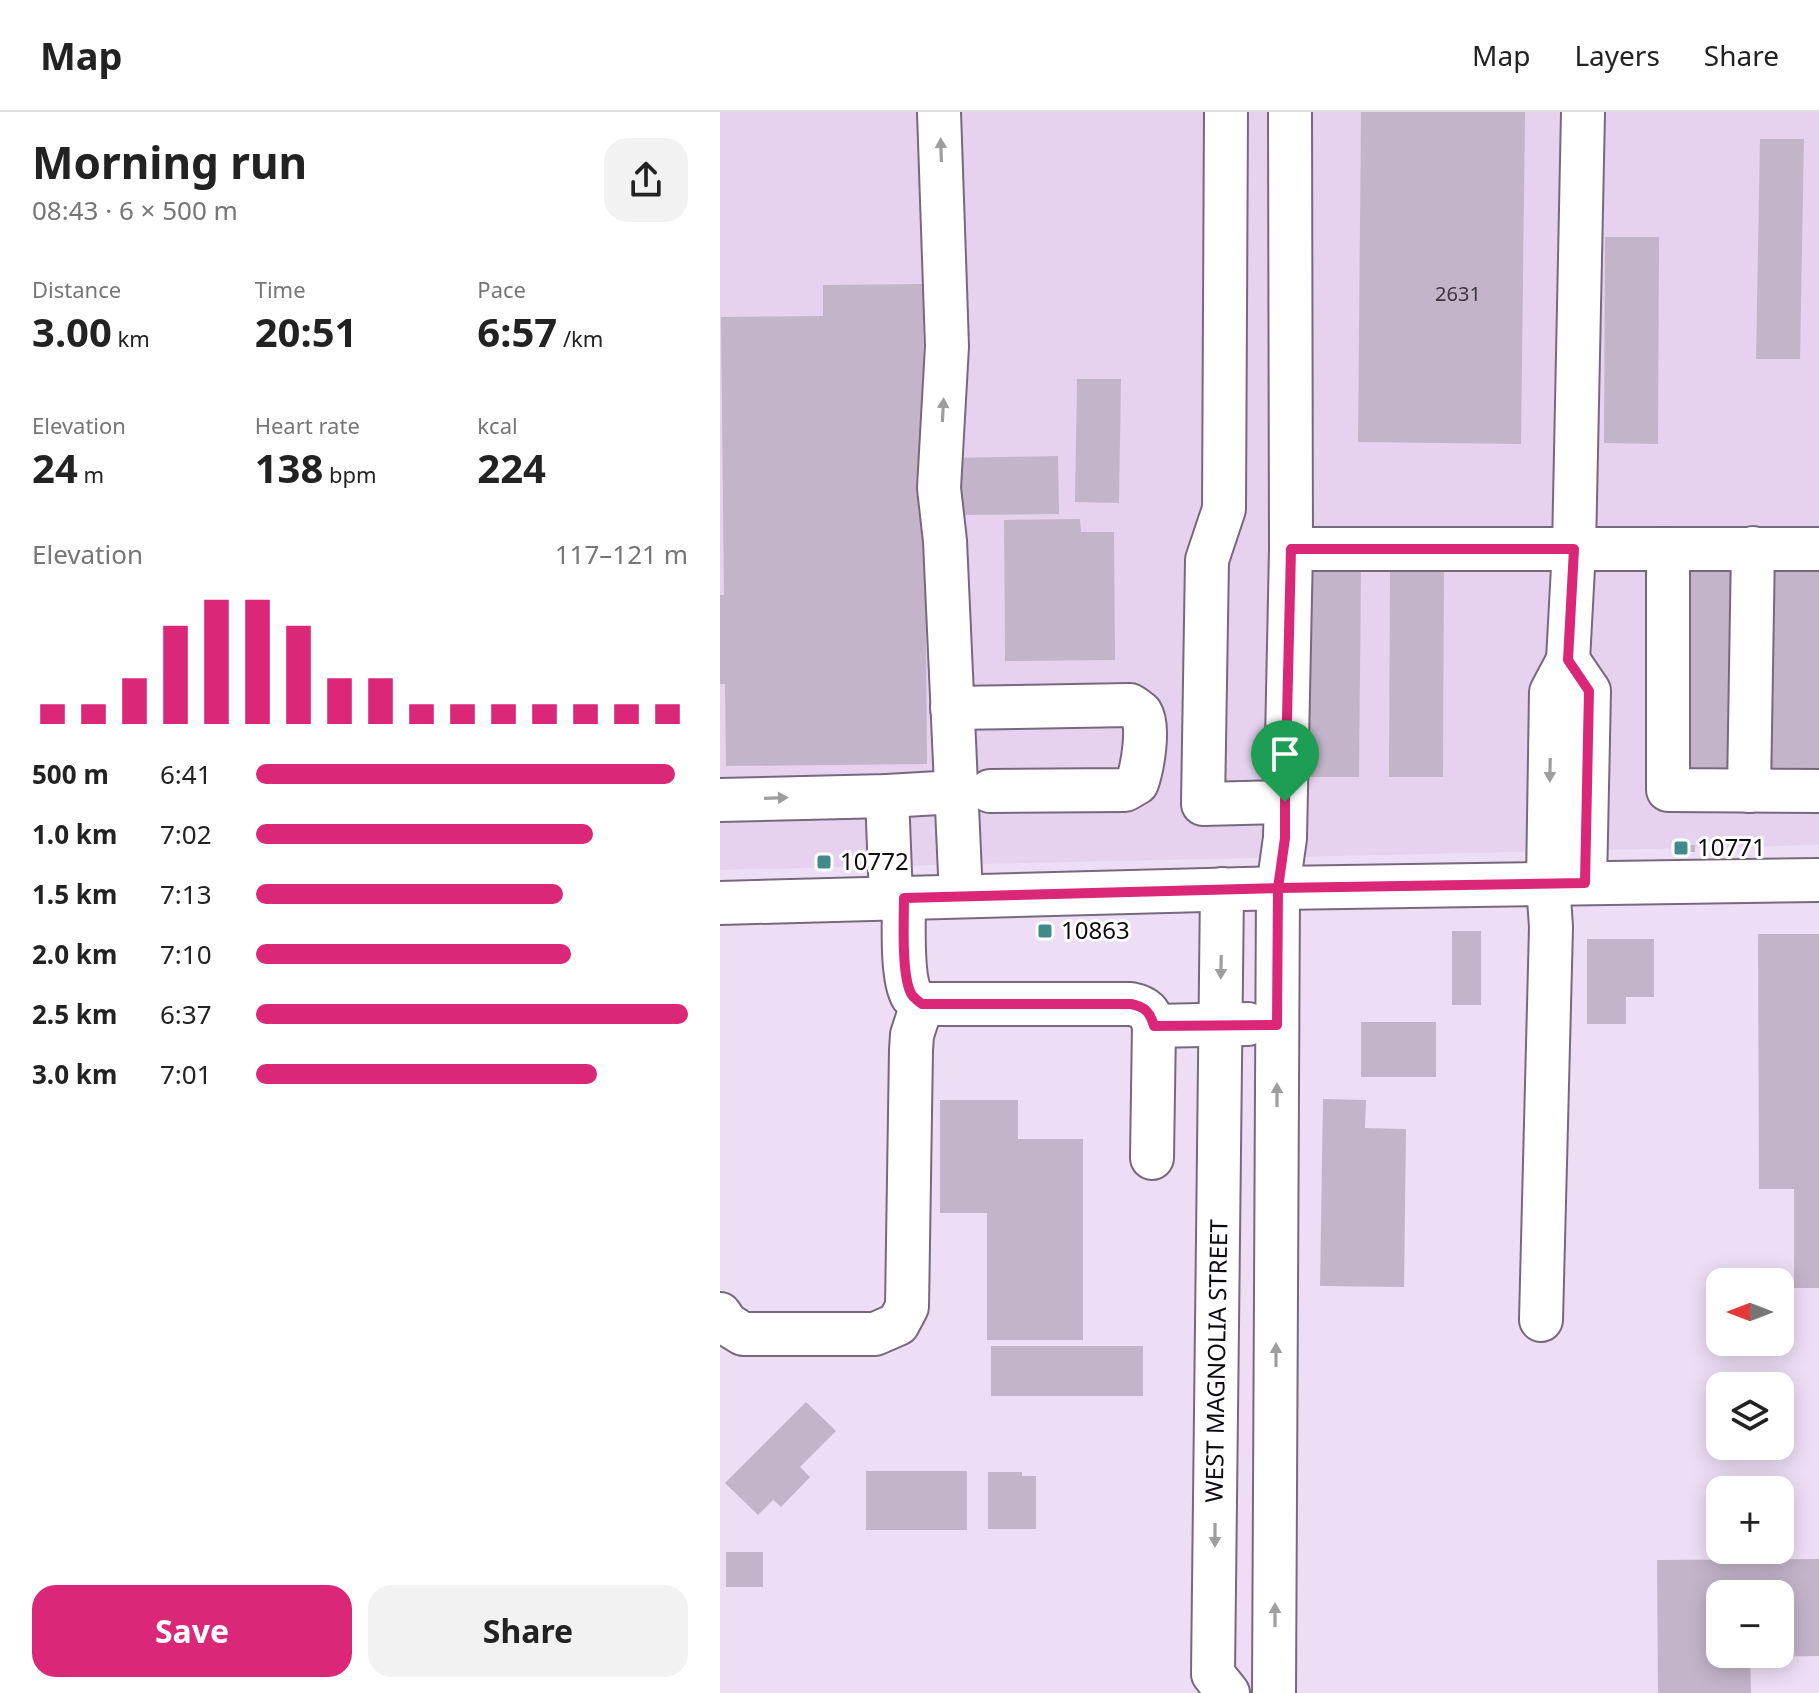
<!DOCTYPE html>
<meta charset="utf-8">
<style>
:root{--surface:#fff;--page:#f2f2f2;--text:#222;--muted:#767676;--line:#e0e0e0;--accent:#db2777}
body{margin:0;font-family:"Noto Sans",sans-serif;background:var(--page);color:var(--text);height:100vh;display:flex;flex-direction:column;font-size:30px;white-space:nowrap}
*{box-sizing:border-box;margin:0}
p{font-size:26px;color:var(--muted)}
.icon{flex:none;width:44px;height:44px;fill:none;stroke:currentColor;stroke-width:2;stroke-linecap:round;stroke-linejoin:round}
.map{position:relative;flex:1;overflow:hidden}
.sheet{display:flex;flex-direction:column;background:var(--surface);width:720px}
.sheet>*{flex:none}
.needle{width:52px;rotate:270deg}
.tools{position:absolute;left:986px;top:1156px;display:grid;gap:16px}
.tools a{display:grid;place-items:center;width:88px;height:88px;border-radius:16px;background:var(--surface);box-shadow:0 4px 20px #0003;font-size:40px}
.pin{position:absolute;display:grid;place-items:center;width:68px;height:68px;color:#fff;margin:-82px -34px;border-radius:50% 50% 50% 0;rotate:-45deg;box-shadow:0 0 8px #0007}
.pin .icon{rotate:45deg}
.round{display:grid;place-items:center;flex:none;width:84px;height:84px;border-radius:24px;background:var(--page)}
.head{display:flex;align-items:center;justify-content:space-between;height:136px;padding:0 32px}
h1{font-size:44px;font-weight:700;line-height:60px}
.stats{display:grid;grid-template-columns:repeat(3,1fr);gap:12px;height:136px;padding:8px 32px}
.stats div{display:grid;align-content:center}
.stats b{font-size:40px;font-weight:700}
.stats small{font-size:22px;font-weight:400}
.stats p{font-size:22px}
.chart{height:224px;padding:16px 32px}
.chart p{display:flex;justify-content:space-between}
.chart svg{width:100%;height:144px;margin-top:8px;stroke:var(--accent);stroke-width:6}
.cta{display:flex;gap:16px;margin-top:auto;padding:16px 32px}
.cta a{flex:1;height:92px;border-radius:24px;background:var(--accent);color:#fff;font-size:32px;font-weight:700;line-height:92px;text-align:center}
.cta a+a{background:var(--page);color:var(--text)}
ul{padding:0 32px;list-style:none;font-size:26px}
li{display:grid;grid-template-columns:128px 96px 1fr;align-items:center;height:60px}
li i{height:20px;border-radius:10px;background:var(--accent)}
header{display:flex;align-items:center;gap:48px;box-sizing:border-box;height:112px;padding:0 40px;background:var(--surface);border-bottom:2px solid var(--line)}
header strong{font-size:38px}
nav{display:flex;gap:44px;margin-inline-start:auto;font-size:28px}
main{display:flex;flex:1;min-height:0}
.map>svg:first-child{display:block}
.built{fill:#e6d2ef}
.building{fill:#c3b4ca;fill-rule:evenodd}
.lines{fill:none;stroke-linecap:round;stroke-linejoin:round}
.minor-casing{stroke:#77697d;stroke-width:46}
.minor{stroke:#fff;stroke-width:42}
.oneway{fill:#9f9da0}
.route-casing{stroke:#fff;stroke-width:16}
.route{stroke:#db2777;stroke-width:10}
.poi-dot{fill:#41898b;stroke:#fff;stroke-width:3}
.labels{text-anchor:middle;stroke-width:6;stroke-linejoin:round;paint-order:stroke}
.number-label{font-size:20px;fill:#3c343f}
.poi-label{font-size:24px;fill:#0f0a11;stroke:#fff;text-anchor:start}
.street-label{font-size:24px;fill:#0f0a11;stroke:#fff}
</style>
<header>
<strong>Map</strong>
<nav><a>Map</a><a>Layers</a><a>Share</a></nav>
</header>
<main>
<section class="sheet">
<div class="head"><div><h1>Morning run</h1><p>08:43 · 6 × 500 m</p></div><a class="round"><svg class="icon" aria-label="share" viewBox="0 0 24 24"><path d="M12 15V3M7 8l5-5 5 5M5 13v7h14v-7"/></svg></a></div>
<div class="stats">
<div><p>Distance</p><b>3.00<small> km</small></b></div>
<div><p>Time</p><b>20:51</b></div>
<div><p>Pace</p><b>6:57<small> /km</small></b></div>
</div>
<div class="stats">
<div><p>Elevation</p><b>24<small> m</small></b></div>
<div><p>Heart rate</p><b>138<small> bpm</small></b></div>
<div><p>kcal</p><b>224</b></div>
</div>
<div class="chart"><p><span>Elevation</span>117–121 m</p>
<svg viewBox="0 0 160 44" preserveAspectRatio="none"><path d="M5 44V38M15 44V38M25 44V30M35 44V14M45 44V6M55 44V6M65 44V14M75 44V30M85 44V30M95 44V38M105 44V38M115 44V38M125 44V38M135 44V38M145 44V38M155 44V38"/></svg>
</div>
<ul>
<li><b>500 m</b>6:41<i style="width:97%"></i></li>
<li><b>1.0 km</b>7:02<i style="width:78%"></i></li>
<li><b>1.5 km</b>7:13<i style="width:71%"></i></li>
<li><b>2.0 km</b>7:10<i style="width:73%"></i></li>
<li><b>2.5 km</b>6:37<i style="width:100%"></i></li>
<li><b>3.0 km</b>7:01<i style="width:79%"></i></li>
</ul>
<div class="cta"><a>Save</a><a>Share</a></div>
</section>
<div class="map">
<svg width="1099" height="1581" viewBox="0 0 1099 1581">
<rect width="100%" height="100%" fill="#eddef5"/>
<path class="built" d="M0,0h1099v733l-1099,25z"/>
<g class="building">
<path d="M641,0h164l-4,332 -163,-2z"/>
<path d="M1040,27h44l-4,220h-44z"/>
<path d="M885,125h54l-1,207 -54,-1z"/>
<path d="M203,172l4,480 -201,2 -1,-82h-5v-89h4l-3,-278 102,-1v-31z"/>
<path d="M357,267h44l-2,124 -44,-1z"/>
<path d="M338,344l1,58 -108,1v-57z"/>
<path d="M360,407l1,13h33l1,128 -110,1 -1,-141z"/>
<path d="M964,453h54l-1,207h-54z"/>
<path d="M1047,453h52v207h-54z"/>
<path d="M587,458h54l-2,207h-54z"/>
<path d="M670,459h54l-1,206h-54z"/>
<path d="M975,733v7h-17v-6z"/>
<rect x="732" y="819" width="29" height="74"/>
<path d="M1038,822h61v354h-25v-99h-35z"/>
<path d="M867,827h67v58h-28v27h-39z"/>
<rect x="641" y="910" width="75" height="55"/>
<path d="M603,987l43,1 -1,28 41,1 -2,158 -84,-1z"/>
<path d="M220,988h78v39h65v201h-96v-127h-47z"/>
<rect x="271" y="1234" width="152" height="50"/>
<path d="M86,1290l30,29 -36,36 10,10 -29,30 -8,-7 -15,15 -33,-32z"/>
<rect x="146" y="1359" width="101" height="59"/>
<path d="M268,1360h34v4h14v53h-48z"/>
<rect x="6" y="1440" width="37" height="35"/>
<path d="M1099,1447v97l-69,1 1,36h-93l-1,-133zM1000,1482h60v60h-60z"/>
</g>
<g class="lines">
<g class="minor-casing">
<g id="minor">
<path d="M219,0l8,234 -8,142 6,53 16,355"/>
<path d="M506,0l-2,397 -17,51 -4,244 82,-2"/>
<path d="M570,0l1,437"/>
<path d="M863,0l-9,437h245"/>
<path d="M948,437v241l151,1"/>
<path d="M232,596l178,-3c2,1 10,7 11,8 9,14 1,56 -4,70l-12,7 -135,1"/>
<path d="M1029,679l4,-243"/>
<path d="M167,684l4,102"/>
<path d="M0,688l167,-4 69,-4"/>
<path d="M502,777l-9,785 15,19"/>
<path d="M184,786c0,22 -3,80 8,98 3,3 6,6 10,8h209c15,3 19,8 23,22l94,-2"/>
<path d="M0,791l558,-15 541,-8"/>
<path d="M432,1046l2,-132"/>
<path d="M0,1202l7,10 16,10h132l23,-10 9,-17 4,-257 1,-15 10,-31"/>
<path d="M821,1208l10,-393 -3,-44 3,-191 17,-32 21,31 -4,192"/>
<path d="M554,1581l4,-805 7,-50 6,-289h283l-6,111"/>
</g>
</g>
<use href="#minor" class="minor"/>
</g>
<defs><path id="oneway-solid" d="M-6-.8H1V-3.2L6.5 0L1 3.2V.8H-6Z" transform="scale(2)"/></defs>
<g class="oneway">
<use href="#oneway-solid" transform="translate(221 38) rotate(-92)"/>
<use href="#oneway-solid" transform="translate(223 298) rotate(-87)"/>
<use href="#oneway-solid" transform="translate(830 658) rotate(91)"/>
<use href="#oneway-solid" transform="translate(56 686) rotate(-2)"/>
<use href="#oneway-solid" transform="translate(501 855) rotate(91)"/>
<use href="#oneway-solid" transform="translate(557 983) rotate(-90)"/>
<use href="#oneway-solid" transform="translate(556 1243) rotate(-90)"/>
<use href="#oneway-solid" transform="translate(495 1423) rotate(90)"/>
<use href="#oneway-solid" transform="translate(555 1503) rotate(-90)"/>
</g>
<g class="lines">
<g class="route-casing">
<path id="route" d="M565,690v36l-7,50 -374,10c0,22 -3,80 8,97 3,4 6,6 10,9h209c14,3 19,8 23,22l123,-1 1,-137 307,-5 4,-192 -21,-31 6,-111h-283l-6,253"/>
</g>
<use href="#route" class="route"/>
</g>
<g class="poi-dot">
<rect x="953" y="728" width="16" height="16" rx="4"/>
<rect x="96" y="742" width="16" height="16" rx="4"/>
<rect x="317" y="811" width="16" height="16" rx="4"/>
</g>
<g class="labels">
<g class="number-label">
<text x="738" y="189">2631</text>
</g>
<g class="poi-label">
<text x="977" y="744">10771</text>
<text x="120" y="758">10772</text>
<text x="341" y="827">10863</text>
</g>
<g class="street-label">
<text transform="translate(497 1249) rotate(-89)" y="8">WEST MAGNOLIA STREET</text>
</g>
</g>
</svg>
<div class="tools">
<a><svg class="needle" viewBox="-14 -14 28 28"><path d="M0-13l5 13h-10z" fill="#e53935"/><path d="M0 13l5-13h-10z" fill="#767676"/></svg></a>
<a><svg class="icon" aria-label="layers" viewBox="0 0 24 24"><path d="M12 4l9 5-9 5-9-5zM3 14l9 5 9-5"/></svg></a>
<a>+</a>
<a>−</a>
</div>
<div class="pin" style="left:565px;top:690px;background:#1e9e55"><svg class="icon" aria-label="arrive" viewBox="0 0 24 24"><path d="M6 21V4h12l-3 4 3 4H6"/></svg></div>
</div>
</main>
